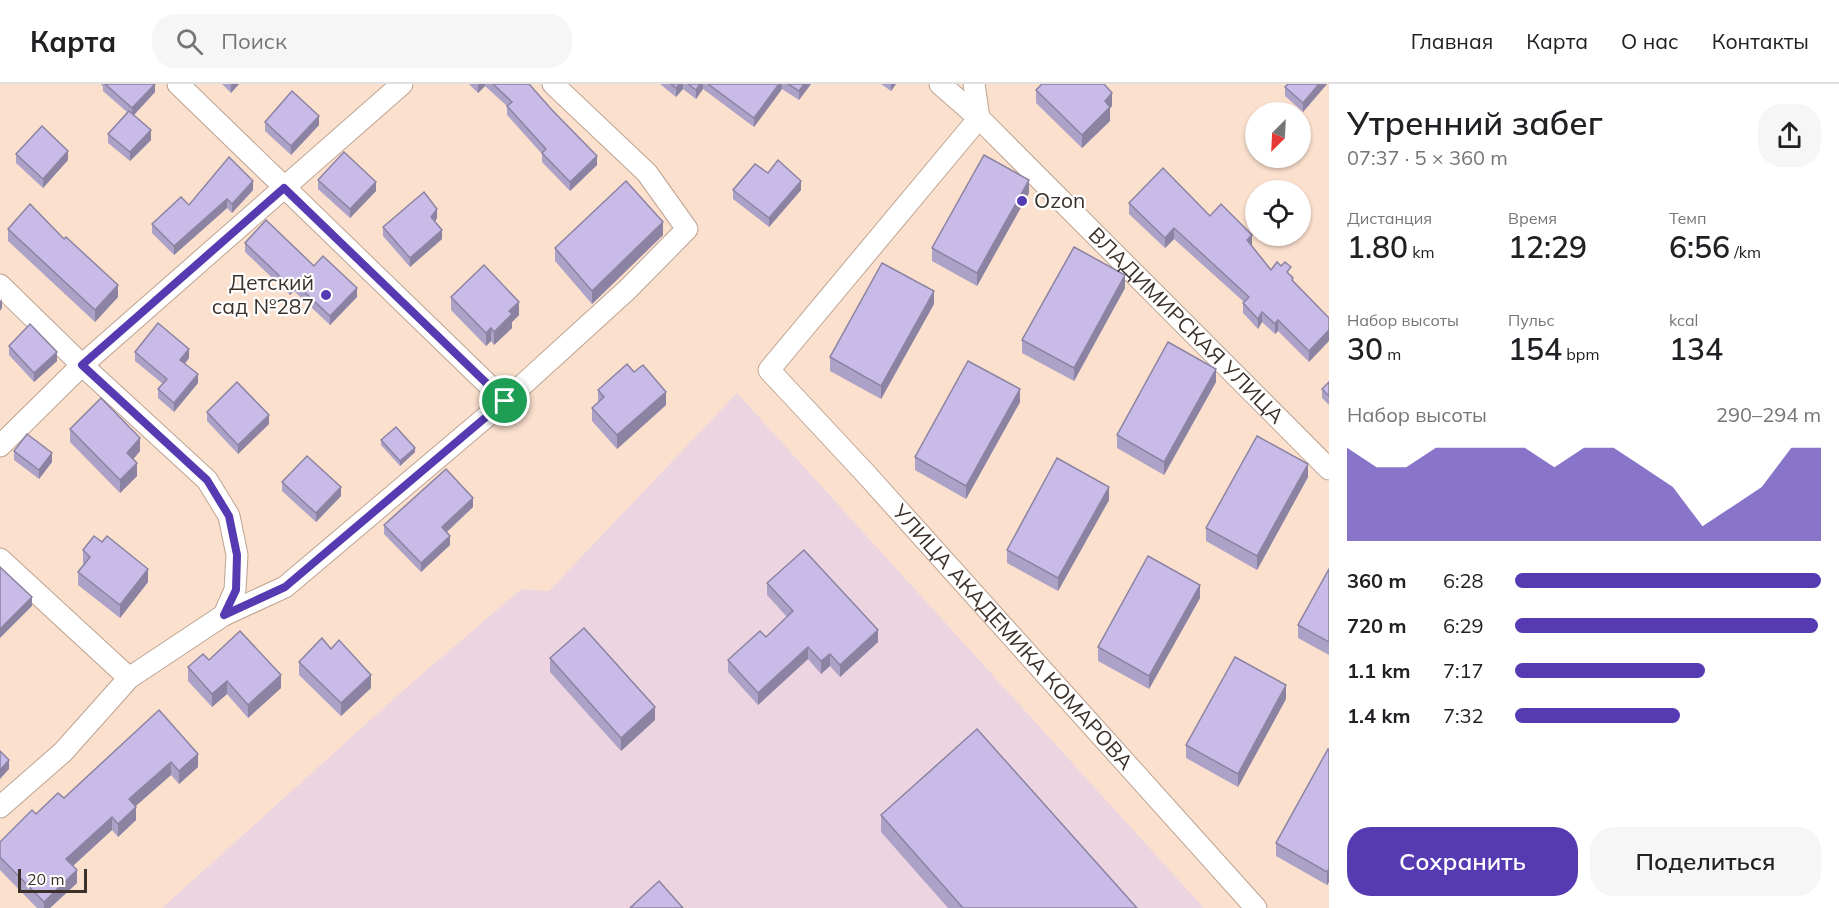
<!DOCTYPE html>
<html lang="ru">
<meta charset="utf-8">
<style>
:root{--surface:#fff;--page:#f6f6f6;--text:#202124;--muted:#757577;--line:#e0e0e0;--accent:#563ab2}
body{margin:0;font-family:Mulish,sans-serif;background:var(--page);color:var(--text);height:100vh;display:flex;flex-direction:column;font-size:22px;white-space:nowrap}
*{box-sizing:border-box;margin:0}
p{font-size:20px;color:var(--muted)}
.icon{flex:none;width:33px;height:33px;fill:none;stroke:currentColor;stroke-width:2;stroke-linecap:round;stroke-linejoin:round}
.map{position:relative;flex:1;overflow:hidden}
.sheet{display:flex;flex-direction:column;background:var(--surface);width:510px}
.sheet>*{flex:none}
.needle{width:39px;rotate:204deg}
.fabs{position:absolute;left:1245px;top:18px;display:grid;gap:12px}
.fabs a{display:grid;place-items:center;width:66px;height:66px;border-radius:50%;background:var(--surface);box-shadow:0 2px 4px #0004;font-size:30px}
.scale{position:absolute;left:18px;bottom:15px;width:69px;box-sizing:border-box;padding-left:6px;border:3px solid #3c312a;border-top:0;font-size:16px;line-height:21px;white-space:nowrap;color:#3c312a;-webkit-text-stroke:4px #fff;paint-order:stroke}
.pin{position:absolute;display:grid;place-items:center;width:51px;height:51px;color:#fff;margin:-26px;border:3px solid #fff;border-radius:50%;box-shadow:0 2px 6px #0007}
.round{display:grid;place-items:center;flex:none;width:63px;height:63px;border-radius:24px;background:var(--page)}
.summary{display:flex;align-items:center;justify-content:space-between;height:102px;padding:0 18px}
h1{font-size:33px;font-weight:600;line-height:45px}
.metrics{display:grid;grid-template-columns:repeat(3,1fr);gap:9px;height:102px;padding:6px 18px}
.metrics div{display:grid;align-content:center}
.metrics b{font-size:30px;font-weight:600}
.metrics small{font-size:16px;font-weight:400}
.metrics p{font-size:16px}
.chart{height:168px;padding:12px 18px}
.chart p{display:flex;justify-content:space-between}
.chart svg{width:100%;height:108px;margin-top:6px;fill:var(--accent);opacity:.7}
.cta{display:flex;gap:12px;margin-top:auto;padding:12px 18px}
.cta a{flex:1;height:69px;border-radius:24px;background:var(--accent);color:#fff;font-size:24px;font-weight:600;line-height:69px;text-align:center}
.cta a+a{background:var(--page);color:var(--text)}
ul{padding:0 18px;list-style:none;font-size:20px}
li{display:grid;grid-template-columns:96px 72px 1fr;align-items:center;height:45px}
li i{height:15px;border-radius:8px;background:var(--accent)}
header{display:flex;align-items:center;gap:36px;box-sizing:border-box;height:84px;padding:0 30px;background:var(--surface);border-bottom:2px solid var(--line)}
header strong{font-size:28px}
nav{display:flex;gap:33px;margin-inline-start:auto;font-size:21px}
.search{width:420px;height:54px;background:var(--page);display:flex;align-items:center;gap:15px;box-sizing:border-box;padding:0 21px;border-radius:24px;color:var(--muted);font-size:22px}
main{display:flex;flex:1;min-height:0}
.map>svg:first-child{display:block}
.industrial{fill:#ecd5e1}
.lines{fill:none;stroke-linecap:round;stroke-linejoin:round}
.street-casing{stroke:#bda391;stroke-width:23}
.street{stroke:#fff;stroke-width:21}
.wall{fill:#aca1c7}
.shaded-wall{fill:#8c83a2}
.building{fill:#c8bbe7;stroke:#8c83a2;stroke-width:1.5}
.route-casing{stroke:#fff;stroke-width:12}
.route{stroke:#563ab2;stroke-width:8}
.poi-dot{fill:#563ab2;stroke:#fff;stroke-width:2}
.labels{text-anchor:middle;stroke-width:4.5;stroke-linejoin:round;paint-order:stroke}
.poi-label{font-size:21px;fill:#3c312a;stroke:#fff;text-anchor:start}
.street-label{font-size:21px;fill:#3c312a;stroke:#fff}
</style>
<header>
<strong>Карта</strong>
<div class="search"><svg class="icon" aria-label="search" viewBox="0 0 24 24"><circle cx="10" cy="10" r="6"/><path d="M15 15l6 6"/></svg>Поиск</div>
<nav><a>Главная</a><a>Карта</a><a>О нас</a><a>Контакты</a></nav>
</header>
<main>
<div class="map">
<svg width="1329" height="824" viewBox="0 0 1329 824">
<rect width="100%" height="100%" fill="#fce0ce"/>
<path class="industrial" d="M737,309l467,515h-1042l246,-222 113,-97 28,2z"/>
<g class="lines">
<g class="street-casing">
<g id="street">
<path d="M178,0l327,317"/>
<path id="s1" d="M940,0l39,34 350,351"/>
<path id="s2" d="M974,0l5,34 -210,252 97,104 390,434"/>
<path d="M0,201l82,80 125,115 22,36 8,39 -2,35 -11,25"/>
<path d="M0,362l82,-81 320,-281"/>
<path d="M0,475l129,119"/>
<path d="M0,723l63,-55 66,-74 95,-63 61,-28 220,-186 123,-112 59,-60 -40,-56 -94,-89"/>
</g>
</g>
<use href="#street" class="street"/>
</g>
<g class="wall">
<path d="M101,0h54v8l-21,23 17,25 -21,21 -22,-18v-9l19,-22 -24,-21v-4z"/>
<path d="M222,0h17l-8,9z"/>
<path d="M469,0h60l68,81 -27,26 -28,-29v-8l-35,-39v-9l-22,-20 -7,7z"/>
<path d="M660,0h151l-12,16 -17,-11 -28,38 -51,-38 -7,10 -13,-10 -7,8z"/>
<path d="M881,0h15l-5,7z"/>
<path d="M1327,0l-24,28 -18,-16v-9z"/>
<path d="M1036,6l76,16 -2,2v13l-28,27 -46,-45z"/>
<path d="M265,38l54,3 -28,30 -26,-24z"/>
<path d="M16,70l52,6 -25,28 -27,-25z"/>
<path d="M768,89l33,17 -32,37 -36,-28v-9z"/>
<path d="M318,96l58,11 -26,27 -32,-29z"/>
<path d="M253,106l-21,23 -5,-5 -53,47 -22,-22v-9l37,-19z"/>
<path d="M1029,109l-52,93 -45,-25v-13z"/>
<path d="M1129,119l81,13 42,29v1l19,24 20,5 2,7 36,36 -20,44 -31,-31 -3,3 -13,-12 -4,7 -15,-16v-10l1,-1 -70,-63 -9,9 -36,-34z"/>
<path d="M437,134l-2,4 7,17 -32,28 -27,-31v-9z"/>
<path d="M8,145l110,68 -23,25 -87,-81z"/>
<path d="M663,151l-71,69 -37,-43v-13z"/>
<path d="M245,159l69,23 43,31 -27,28 -36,-34 -4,4 -45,-43z"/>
<path d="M1125,204l-51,93 -52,-28v-13z"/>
<path d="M451,213l68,18 -7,7v6l-18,17 -3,-4 -5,5 -35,-36z"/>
<path d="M934,220l-53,95 -51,-28v-14z"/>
<path d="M9,262l48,15 -23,21 -25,-27z"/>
<path d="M135,268l54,6 -4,6 13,19 -24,29 -16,-14v-9l5,-5 -28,-23z"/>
<path d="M634,288l32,33 -49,44 -25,-28v-13l6,-6v-12z"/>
<path d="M1216,298l-52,93 -47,-27v-13z"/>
<path d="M1329,298v23l-7,-7v-9z"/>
<path d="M1020,318l-54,97 -51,-29v-13z"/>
<path d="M207,328l62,12 -31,30 -31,-33z"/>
<path d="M70,345l70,22 -7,8 4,17 -17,17 -50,-51z"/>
<path d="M381,356l34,12 -15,14 -19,-21z"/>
<path d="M14,367l38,11 -13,17 -25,-19z"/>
<path d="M1308,393l-51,93 -51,-29v-13z"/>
<path d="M282,398l59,14 -25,26 -34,-31z"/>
<path d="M1109,416l-51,91 -51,-28v-13z"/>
<path d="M473,423l-26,25 3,13 -29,27 -37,-38v-9z"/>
<path d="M83,466l65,32 -28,36 -42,-33v-13l6,-8 -1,-1z"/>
<path d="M1329,485v86l-31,-17v-13z"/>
<path d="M767,499l111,59 -38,35 -10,-11 -9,8 -13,-15 -50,46 -30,-33v-12l38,-23 21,-20 -20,-22z"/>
<path d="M1200,514l-51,91 -51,-28v-14z"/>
<path d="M331,565l40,39 -30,28 -42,-41v-13z"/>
<path d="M550,574l105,62 -34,31 -71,-79z"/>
<path d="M209,576l72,28 -33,30 -21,-24 -15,13 -24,-26v-14z"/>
<path d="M1286,615l-48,88 -52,-29v-13z"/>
<path d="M159,626l39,57 -19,17 -8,-9 -36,31 1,14 -18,17 -6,-7 -39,36 4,17 -27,25h-13l-37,-38v-28l36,-28 28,-16z"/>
<path d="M1329,665v133l-2,3 -51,-29v-13z"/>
<path d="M881,731l256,93h-189l-67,-76z"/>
</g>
<g class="shaded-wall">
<path d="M155,0v8l-23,25v-9z"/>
<path d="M231,0h8l-8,9z"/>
<path d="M478,0h7v2l-7,7z"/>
<path d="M680,0h3v5l-7,8v-9z"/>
<path d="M700,0h3v5l-7,10v-9z"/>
<path d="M779,0h3v5l-28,38v-9z"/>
<path d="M804,0h7l-12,16v-9z"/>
<path d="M891,0h5l-5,7z"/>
<path d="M1319,0h8l-24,28v-9z"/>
<path d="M1112,9v13l-2,2v13l-28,27v-13l23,-34z"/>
<path d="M319,32v9l-28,30v-9z"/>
<path d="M151,46v10l-21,21v-9z"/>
<path d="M68,67v9l-25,28v-9z"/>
<path d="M597,72v9l-27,26v-9z"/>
<path d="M1029,96v13l-52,93v-13z"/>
<path d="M253,97v9l-21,23v-9z"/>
<path d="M801,97v9l-32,37v-9z"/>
<path d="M376,98v9l-26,27v-9z"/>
<path d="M227,115v9l-53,47v-9z"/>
<path d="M437,125v9l-6,8v-9z"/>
<path d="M663,138v13l-71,69v-13z"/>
<path d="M1174,144v11l-9,9v-10z"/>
<path d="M442,146v9l-32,28v-9z"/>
<path d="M1252,151v10l-5,6v-11z"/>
<path d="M1125,191v13l-51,93v-13z"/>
<path d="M294,198v9l-4,4v-9z"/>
<path d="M118,201v12l-23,25v-12z"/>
<path d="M357,204v9l-27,28v-9z"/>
<path d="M934,207v13l-53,95v-13z"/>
<path d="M2,215v9l-2,3v-9z"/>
<path d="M519,218v13l-7,7v6l-18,17v-13l15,-21z"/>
<path d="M1262,228v10l-4,7v-10z"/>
<path d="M1278,236v11l-3,3v-10z"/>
<path d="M491,244v13l-5,5v-13z"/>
<path d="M1329,246v11l-20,21v-11z"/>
<path d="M189,265v9l-9,11v-9z"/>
<path d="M57,268v9l-23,21v-9z"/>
<path d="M1216,285v13l-52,93v-13z"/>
<path d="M198,290v9l-24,29v-9z"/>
<path d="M1020,305v13l-54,97v-13z"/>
<path d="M666,308v13l-49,44v-14z"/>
<path d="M269,331v9l-31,30v-9z"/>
<path d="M140,354v13l-13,16v-14z"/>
<path d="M415,364v4l-15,14v-5z"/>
<path d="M52,369v9l-13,17v-9z"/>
<path d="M137,379v13l-17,17v-13z"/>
<path d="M1308,380v13l-51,93v-14z"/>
<path d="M341,403v9l-25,26v-9z"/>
<path d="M1109,403v13l-51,91v-13z"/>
<path d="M473,414v9l-31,29v-9z"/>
<path d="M450,452v9l-29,27v-9z"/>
<path d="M148,485v13l-28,36v-13z"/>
<path d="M1200,501v13l-51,91v-13z"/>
<path d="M32,513v9l-32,32v-9z"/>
<path d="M878,546v12l-38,35v-12z"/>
<path d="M808,563v12l-50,46v-12z"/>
<path d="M830,570v12l-9,8v-13z"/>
<path d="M281,591v13l-33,30v-13z"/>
<path d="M371,591v13l-30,28v-13z"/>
<path d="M227,597v13l-15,13v-13z"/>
<path d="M1286,601v14l-48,88v-13z"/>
<path d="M655,623v13l-34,31v-13z"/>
<path d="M198,670v13l-19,17v-13z"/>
<path d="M9,676v9l-9,10v-9z"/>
<path d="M171,678v13l-42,37v-13z"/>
<path d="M136,723v13l-18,17v-13z"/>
<path d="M112,733v13l-46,42v-13z"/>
<path d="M1329,785v13l-2,3v-13z"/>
<path d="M77,786v13l-27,25h-6v-6z"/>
</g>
<g class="building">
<path d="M105,0h50l-23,24z"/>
<path d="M493,0h36l24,27 44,45 -27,26 -28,-29 4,-4 -39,-43 5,-4z"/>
<path d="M671,0h9l-4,4z"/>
<path d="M688,0h12l-4,6z"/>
<path d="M708,0h71l-25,34z"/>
<path d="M788,0h16l-5,7z"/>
<path d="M1042,0h62l8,9 -7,8 5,6 -28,28 -46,-45z"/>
<path d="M1288,0h31l-16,19 -18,-16z"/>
<path d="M292,7l27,25 -28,30 -26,-24z"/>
<path d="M129,27l22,19 -21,22 -22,-18z"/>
<path d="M42,42l26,25 -25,28 -27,-25z"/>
<path d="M344,68l32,30 -26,27 -32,-29z"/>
<path d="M984,71l45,25 -52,93 -45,-25z"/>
<path d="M229,73l24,24 -21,23 -5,-5 -53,47 -22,-22 29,-27 8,8z"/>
<path d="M778,76l23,21 -32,37 -36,-28 22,-26 13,9z"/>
<path d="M1163,84l47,48 11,-12 31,31 -5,5 24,30 6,-8 4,4 4,-4 6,5 -4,5 6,6 -1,2 37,38v12l-20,21 -31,-31 -3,4 -13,-12 -4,7 -15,-16 6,-6 -75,-69 -9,10 -36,-35z"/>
<path d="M626,97l37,41 -71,69 -37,-43z"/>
<path d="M424,108l13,17 -6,8 11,13 -32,28 -27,-31z"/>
<path d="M30,120l34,35 2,-2 52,48 -23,25 -87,-81z"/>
<path d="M266,136l48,46 9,-10 34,32 -27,28 -36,-34 -4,4 -45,-43z"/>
<path d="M1074,163l51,28 -51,93 -52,-28z"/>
<path d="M882,179l52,28 -53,95 -51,-29z"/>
<path d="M484,181l35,37 -10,9 3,3 -18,18 -3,-4 -5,5 -35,-36z"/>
<path d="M158,239l31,26 -9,11 18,14 -24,29 -16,-14 9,-10 -32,-27z"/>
<path d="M30,240l27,28 -23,21 -25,-27z"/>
<path d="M1168,258l48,27 -52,93 -47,-27z"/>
<path d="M968,277l52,28 -54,97 -51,-29z"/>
<path d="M627,280l7,8 9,-7 23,27 -49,43 -25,-27 12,-11 -6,-7z"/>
<path d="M237,298l32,33 -31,30 -31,-33z"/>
<path d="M1329,298v14l-7,-7z"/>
<path d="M101,314l39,40 -13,15 10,10 -17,17 -50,-51z"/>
<path d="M396,343l19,21 -15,13 -19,-21z"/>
<path d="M27,350l25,19 -13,17 -25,-19z"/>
<path d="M1257,352l51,28 -51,92 -51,-28z"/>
<path d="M307,372l34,31 -25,26 -34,-31z"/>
<path d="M1057,374l52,29 -51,91 -51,-28z"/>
<path d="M446,385l27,29 -31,29 8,9 -29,27 -37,-38z"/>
<path d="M94,452l8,6 5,-6 41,33 -28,36 -42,-33 12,-15 -7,-7z"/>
<path d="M804,466l74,80 -38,35 -10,-11 -9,7 -13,-14 -50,46 -30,-33 32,-29 6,6 27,-26 -26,-28z"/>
<path d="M1148,472l52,29 -51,91 -51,-29z"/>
<path d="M0,483l32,30 -32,32z"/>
<path d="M1329,485v73l-31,-17z"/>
<path d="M584,544l71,79 -34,31 -71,-80z"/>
<path d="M240,547l41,44 -33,30 -21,-24 -15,13 -24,-27 15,-13 6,6z"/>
<path d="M322,554l9,11 8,-9 32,35 -30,28 -42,-41z"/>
<path d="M1235,573l51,28 -48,89 -52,-29z"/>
<path d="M159,626l39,44 -19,17 -8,-9 -42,37 7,8 -18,17 -6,-7 -46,42 11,11 -33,32 -44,-45v-15l32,-32 4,4 22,-21 6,5z"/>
<path d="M977,645l160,179h-174l-82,-93z"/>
<path d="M1328,665h1v120l-2,3 -51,-29z"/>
<path d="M0,667l9,9 -9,10z"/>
<path d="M659,797l24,27h-53z"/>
</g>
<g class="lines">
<g class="route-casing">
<path id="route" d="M284,104l221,213 -220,186 -61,28 12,-25 1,-35 -8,-39 -22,-36 -125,-115z"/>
</g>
<use href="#route" class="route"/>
</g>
<g class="poi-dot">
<circle cx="1022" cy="117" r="6"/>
<circle cx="326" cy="211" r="6"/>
</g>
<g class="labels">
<g class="poi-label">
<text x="1034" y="124">Ozon</text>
<text x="314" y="206" text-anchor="end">Детский<tspan x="314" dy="24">сад №287</tspan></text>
</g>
<g class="street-label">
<text dy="7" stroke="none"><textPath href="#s1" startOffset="345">ВЛАДИМИРСКАЯ УЛИЦА</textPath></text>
<text dy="7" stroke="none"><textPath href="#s2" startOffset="724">УЛИЦА АКАДЕМИКА КОМАРОВА</textPath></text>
</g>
</g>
</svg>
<div class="fabs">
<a><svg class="needle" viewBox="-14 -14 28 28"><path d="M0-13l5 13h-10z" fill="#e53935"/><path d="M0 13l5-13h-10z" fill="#757577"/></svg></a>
<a><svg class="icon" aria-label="locate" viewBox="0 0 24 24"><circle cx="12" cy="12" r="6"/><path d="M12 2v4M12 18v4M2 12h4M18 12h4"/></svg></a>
</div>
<div class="scale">20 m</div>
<div class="pin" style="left:505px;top:317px;background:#1e9e55"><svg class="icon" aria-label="arrive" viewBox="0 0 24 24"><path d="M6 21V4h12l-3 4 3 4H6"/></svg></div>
</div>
<section class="sheet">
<div class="summary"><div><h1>Утренний забег</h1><p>07:37 · 5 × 360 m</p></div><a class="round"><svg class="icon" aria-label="share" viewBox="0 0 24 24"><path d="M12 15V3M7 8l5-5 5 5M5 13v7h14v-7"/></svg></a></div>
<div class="metrics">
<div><p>Дистанция</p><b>1.80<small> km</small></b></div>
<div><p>Время</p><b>12:29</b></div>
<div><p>Темп</p><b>6:56<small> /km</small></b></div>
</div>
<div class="metrics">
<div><p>Набор высоты</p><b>30<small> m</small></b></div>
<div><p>Пульс</p><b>154<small> bpm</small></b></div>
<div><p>kcal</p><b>134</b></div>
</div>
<div class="chart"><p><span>Набор высоты</span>290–294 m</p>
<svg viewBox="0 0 160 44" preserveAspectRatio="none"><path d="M0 44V6L10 14L20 14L30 6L40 6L50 6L60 6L70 14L80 6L90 6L100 14L110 22L120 38L130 30L140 22L150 6L160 6V44z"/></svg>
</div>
<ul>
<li><b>360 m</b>6:28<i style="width:100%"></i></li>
<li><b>720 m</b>6:29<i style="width:99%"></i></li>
<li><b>1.1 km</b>7:17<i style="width:62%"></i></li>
<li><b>1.4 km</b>7:32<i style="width:54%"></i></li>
</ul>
<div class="cta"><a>Сохранить</a><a>Поделиться</a></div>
</section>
</main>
